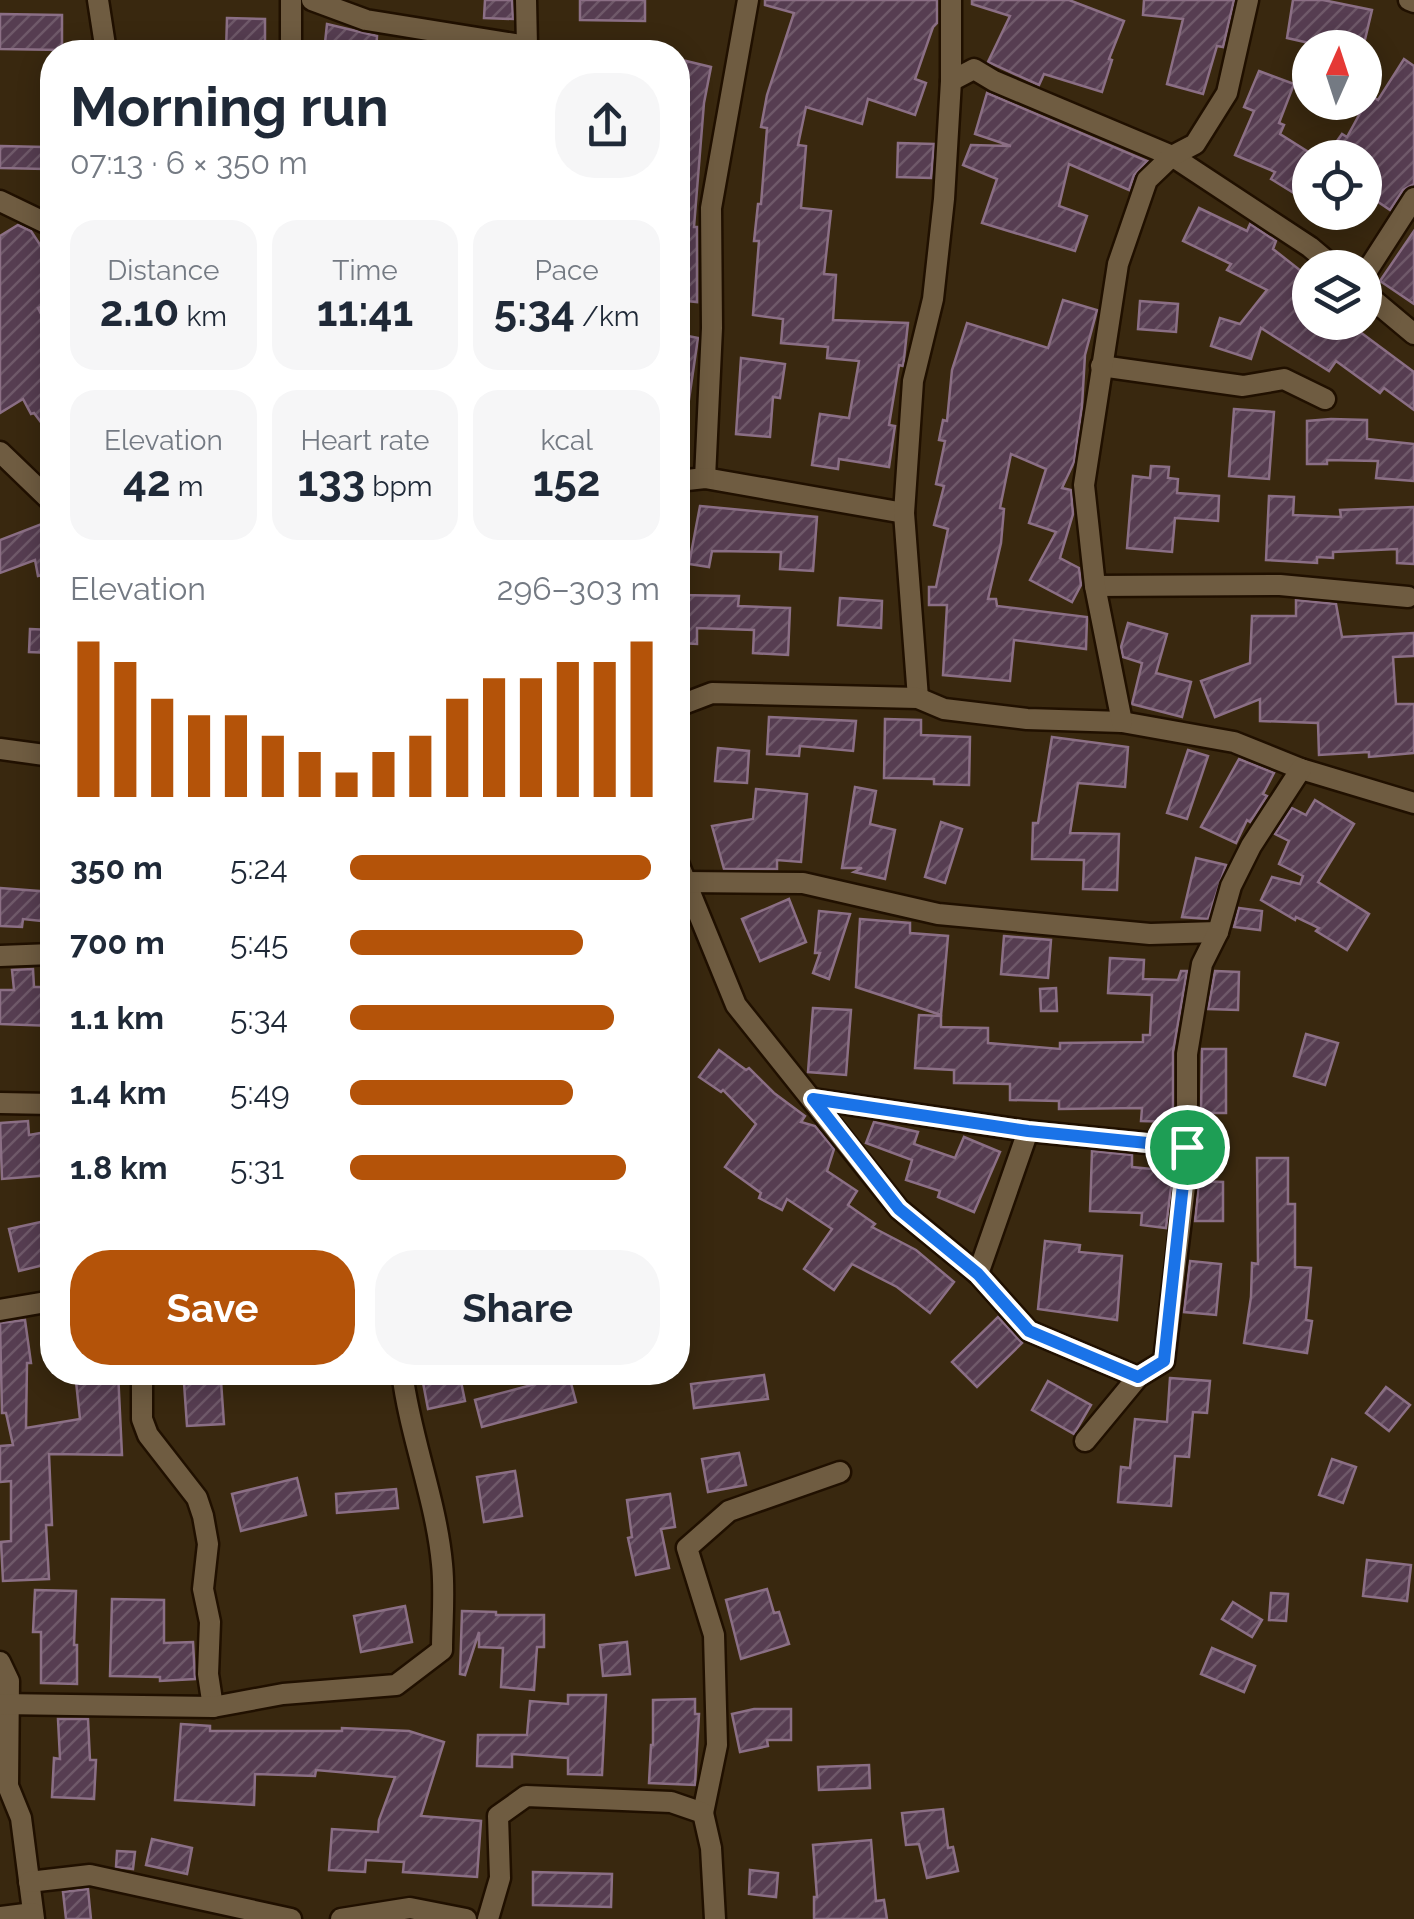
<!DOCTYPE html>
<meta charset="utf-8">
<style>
:root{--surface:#fff;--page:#f6f6f7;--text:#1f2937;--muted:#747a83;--accent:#b45309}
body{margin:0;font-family:Raleway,sans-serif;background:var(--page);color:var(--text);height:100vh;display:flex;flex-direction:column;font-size:38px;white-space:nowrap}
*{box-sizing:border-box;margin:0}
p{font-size:32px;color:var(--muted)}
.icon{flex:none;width:55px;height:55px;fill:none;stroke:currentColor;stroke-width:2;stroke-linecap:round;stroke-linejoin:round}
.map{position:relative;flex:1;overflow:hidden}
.panel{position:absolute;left:40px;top:40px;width:650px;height:1345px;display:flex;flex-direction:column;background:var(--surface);border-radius:40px;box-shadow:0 5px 25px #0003}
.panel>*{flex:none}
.needle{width:65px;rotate:3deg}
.buttons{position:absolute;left:1292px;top:30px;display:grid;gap:20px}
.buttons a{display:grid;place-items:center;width:90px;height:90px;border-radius:50%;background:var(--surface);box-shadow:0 5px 25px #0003;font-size:50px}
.pin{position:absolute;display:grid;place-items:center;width:85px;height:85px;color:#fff;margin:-42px;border:5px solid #fff;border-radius:50%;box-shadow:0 2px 10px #0007}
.round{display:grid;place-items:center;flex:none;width:105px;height:105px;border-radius:40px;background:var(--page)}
.headline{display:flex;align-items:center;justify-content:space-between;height:170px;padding:0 30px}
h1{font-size:55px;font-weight:700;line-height:75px}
.figures{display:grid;grid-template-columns:repeat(3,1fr);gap:15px;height:170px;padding:10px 30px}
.figures div{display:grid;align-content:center;border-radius:25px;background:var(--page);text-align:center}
.figures b{font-size:42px;font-weight:700}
.figures small{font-size:28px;font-weight:400}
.figures p{font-size:28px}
.chart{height:280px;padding:20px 30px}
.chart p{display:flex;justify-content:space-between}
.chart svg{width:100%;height:180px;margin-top:10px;stroke:var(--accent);stroke-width:6}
.action{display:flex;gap:20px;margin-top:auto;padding:20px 30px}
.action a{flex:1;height:115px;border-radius:40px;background:var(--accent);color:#fff;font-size:40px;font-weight:700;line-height:115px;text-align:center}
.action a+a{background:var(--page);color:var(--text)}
ul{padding:0 30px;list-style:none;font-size:32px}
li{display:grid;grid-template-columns:160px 120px 1fr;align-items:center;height:75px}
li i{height:25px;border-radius:12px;background:var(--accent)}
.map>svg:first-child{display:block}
.building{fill:url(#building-hatch);stroke:#8b6f85;stroke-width:2.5}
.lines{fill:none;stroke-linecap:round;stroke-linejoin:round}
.street-casing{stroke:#201000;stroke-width:25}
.street{stroke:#6f5c41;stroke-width:20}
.route-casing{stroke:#fff;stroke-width:20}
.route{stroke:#1a73e8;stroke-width:12}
</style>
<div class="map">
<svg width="1414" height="1919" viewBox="0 0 1414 1919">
<defs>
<pattern id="building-hatch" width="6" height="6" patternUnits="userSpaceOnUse" patternTransform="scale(2.5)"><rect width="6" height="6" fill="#563d51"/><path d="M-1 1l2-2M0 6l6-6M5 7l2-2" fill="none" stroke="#6f5969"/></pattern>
</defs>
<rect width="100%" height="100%" fill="#39280f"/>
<g class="building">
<path d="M485,0h27l1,19 -29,-1z"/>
<path d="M580,0h65v21l-65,-1z"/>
<path d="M765,0h172v23l-4,4 -18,52 11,4 -11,32 -47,-16 -6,25 -56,-17 -8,38 8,1 -5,62 30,3 -7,63 12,1 -3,45 75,3 -4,36 -1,7 -4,-1 -10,60 6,1 -6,41 -50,-8 -1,10 -26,-4 8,-51 29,4 10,-57 -32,-3 1,-11 -47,-4 2,-24 -30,-4 6,-74h-5l4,-37h3l6,-76 -6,-1 6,-32 27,-82 -29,-8z"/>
<path d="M972,0h97l55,21 -15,38 3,1 -10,32 -58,-18 -5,11 -51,-23 22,-46 -38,-12z"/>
<path d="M1144,0h90l-11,47 -6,-1 -14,48 -36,-10 16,-65 -40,-4z"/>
<path d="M1293,0h30l49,10 -9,38h-32l-44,-10z"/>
<path d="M0,14l62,1v35l-62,-1z"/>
<path d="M227,18l38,1v33h-39z"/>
<path d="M327,24l50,12 -1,16h-52z"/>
<path d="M678,59l33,8 -7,36 -10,124h3v75l-19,-2z"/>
<path d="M1404,59l10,7v118l-11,6 -13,20 -25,-17v-35h-40l17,-24 5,3 23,-42 8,5z"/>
<path d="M1259,71l35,13 -15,39 5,2 -4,9 30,19v21l-13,21 -26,-16 4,-7 -40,-17 19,-44 -10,-4z"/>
<path d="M987,93l160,68 -13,14 -5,15 -60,-26 -10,42 28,10 -12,35 -93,-28 15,-44 -34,-14 8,-20 40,1 -36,-12z"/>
<path d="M898,143l36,1 -3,34 -34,-1z"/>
<path d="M0,146l45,1v22l-45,-1z"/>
<path d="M1199,208l48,23 3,-7 26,17 -3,8 37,29v44h22l11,7 5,-6 66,49v38l-30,-22 -4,5 -44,-32 -7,10 -68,-43 -10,31 -40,-13 9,-28 20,6 27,-34 -40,-20 4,-6 -48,-23z"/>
<path d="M18,225l13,6 21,32v39l-14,6 14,27v102l-18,-24 -3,1 -8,-15 -23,14v-177z"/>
<path d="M1414,231v73l-34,-23z"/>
<path d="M1063,300l34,10 -12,45 -3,51 -8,56 -12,26 9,2 2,24 -13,44 19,10 2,17 -9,17 -42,-22 26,-48 -27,-9 17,-54 -35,-15 -11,54 4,1 -3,34 -13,56h8l1,7 90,11 -1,32 -72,-9 -4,41 -67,-6 4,-70h-18v-18h7l12,-58 -14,-4 10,-39 -8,-2 9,-43 -6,-1 4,-20 4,1 5,-51 15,-47 81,25z"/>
<path d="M1140,301l38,3 -2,28 -38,-3z"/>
<path d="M678,334l20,4 -11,75 -9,-1z"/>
<path d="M741,358l44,6 -5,34 -7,-1 -3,40 -34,-3z"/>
<path d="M1234,409l40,3 -5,67 -40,-3z"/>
<path d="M1331,419l36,1v19l47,5v37l-38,-3 2,-17 -51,-1v4h-20v-43z"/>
<path d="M1151,466l18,1 -1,11 10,1 -1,14 42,3 -1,25 -43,-3 -3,34 -45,-4 6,-72 17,2z"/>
<path d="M1269,496l25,1 -1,18 48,2 -1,-7 74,-3v57l-17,-1v-14l-64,3v6l-16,-1v6l-51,-3z"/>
<path d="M700,506l117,11 -4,54 -33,-2 1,-17 -69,-1 -3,16 -20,-3z"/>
<path d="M52,520v53l-14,3 -3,-16 -35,13v-33z"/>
<path d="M678,595l61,1 -1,10 52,2 -2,47 -35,-2 1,-23 -57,-2v16l-19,-1z"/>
<path d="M840,598l42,3 -1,27 -43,-3z"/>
<path d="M1296,600l40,4 6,33 72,-4v23l-21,1 3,47h18v49l-45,4v-5l-50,3 -1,-32 -58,-2v-22l-45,18 -14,-36 49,-18 2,-47h44z"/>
<path d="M1128,623l39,11 -11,39 35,9 -9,35 -50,-13 10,-41 -19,-6 -2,-10z"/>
<path d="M30,629l22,1v23l-23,-1z"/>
<path d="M769,717l87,4 -3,30 -53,-5 -1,10 -32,-2z"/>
<path d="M885,719l36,1v15l49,2 -1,48 -35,-1v-5l-50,-1z"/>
<path d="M1052,737l76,10 -3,40 -47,-4 -8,50 49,1 -2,56 -34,-1 1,-29 -52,-1 1,-36h5z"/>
<path d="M718,748l31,3 -2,32 -32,-2z"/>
<path d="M1188,750l20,6 -21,63 -20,-6z"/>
<path d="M1239,759l35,14 -11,21 4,2 -17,26 -3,-2 -11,23 -35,-16z"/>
<path d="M855,787l21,4 -6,33 25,6 -10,49 -31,-7 8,-4h-20z"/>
<path d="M756,789l51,5 -6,68 -24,-2v9h-53l-12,-43 41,-7z"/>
<path d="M1315,800l39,24 -36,58 51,32 -22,36 -31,-19 3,-3 -23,-11 -1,3 -34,-20 11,-23 28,7 3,-8 -24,-12 10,-23 -14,-7 17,-26 14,7z"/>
<path d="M941,822l21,7 -17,54 -20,-6z"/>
<path d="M1196,858l30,7 -18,54 -26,-2z"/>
<path d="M0,888l52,4v30l-29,-3 -1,8 -22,-1z"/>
<path d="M789,899l17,43 -46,19 -18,-42z"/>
<path d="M1239,908l23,3 -2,19 -26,-3z"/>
<path d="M819,911l31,3 -21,65 -16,-6 7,-20h-5z"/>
<path d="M860,919l50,4v10l38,3 -7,79 -85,-28z"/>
<path d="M1004,936l47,4 -3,38 -47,-4z"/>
<path d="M1110,958l34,2 -1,19 35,1 3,-9h6l-14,81v70l-32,-1 1,-13 -83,1v-8l-49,-1v-16l-56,-1v-13l-39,-2 4,-53 22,1v11l47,1v15l72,6v-6l83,-1v-7h7l2,-40 -44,-2z"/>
<path d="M33,969l1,18h18v39l-52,-2v-34h14l-2,-20z"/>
<path d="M1215,971l24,1 -1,38 -30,-1z"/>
<path d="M1056,988l1,23h-16l-1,-22z"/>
<path d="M813,1008l38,2 -5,65 -38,-3z"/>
<path d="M1306,1034l32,9 -13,42 -31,-9z"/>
<path d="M1202,1049h24v64h-25z"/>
<path d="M719,1050l27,20 3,-2 25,25 31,23 -4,6 14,4 19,23 -7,22 30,20 -9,14 27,19 -3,3 44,23 38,32 -24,31 -33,-26 -45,-23 -18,26 -30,-21 28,-40 -45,-30 -5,11 -23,-12 2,-5 -36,-26 31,-43 -33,-34 -2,2 -22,-15z"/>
<path d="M28,1121l1,14 23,-4v44l-50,4 -2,-56z"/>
<path d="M874,1122l44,10 -4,12 41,14 9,-21 36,15 -26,60 -36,-15 2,-6 -34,-11 6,-20 -46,-17z"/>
<path d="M1092,1151l40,4v12l41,4 -7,57 -25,-3 1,-12 -52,-2z"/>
<path d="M1257,1158h31v46h7v63l16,1 -5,52 6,1 -5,32 -63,-10 7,-46 1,-34 6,1z"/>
<path d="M1199,1181l24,1v39h-28z"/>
<path d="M45,1221l7,42 -33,8 -10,-42z"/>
<path d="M1045,1241l35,4 -1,7 43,4 -5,64 -79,-11z"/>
<path d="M1190,1261l31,3 -5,51 -32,-3z"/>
<path d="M998,1317l24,26 -45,44 -25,-25z"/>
<path d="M25,1320l6,43h-4l-1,65 54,-9 -5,-47h43l4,83 -73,-1 3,71h-6l3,54 -46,2 -2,-39 10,-1v-60l-11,1v-36l13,-1 -7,-32h-4l-2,-90z"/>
<path d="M421,1372h38l6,29 -37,8z"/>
<path d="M536,1372h32l8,30 -94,25 -7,-27 64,-17z"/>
<path d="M764,1375l4,24 -74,9 -3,-24z"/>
<path d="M1170,1378l40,3 -3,32 -14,-1 -4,45 -14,-1 -4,50 -53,-4 3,-35 9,1 5,-49 32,3z"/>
<path d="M221,1381l3,43 -37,2 -3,-43z"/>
<path d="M1048,1381l43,24 -17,29 -42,-24z"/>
<path d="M1386,1387l24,18 -21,26 -23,-18z"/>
<path d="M739,1453l7,32 -38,7 -6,-33z"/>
<path d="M1332,1459l24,8 -13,36 -24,-8z"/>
<path d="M515,1471l7,45 -38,6 -7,-45z"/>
<path d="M297,1478l9,37 -65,16 -9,-37z"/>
<path d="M396,1489l2,19 -61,5 -1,-19z"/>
<path d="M670,1494l5,33 -14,2 8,39 -33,7 -8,-37 4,-1 -5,-37z"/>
<path d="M1367,1560l44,5 -4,36 -44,-5z"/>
<path d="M767,1589l7,24 5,-1 10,32 -48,15 -15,-59z"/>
<path d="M35,1590l41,1 -2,54h3v39l-36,-1v-51h-8z"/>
<path d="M1271,1593l17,1 -2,27 -17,-1z"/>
<path d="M112,1599l52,1v43l29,-1 2,37 -35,2v-4l-50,-1z"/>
<path d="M1233,1602l29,18 -10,17 -30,-18z"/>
<path d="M405,1606l7,36 -51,10 -7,-36z"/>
<path d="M462,1611l34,1v3h48v32h-7l-3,43 -33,-3 2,-39 -24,-1v-15l-14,43 -5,-1z"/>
<path d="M627,1642l3,32 -27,2 -3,-31z"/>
<path d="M1212,1648l43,18 -11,26 -43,-18z"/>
<path d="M568,1695h38l-4,80 -34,-1v-16l-56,-4v13l-35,-1 1,-31h49l3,-34 38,3z"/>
<path d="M695,1699v15h4l-4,71 -46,-2 2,-38h2v-45z"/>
<path d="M754,1709h37v31h-24l1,6 -28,6 -8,-38z"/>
<path d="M58,1719h30l2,41h6l-2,39 -42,-2 2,-39 6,1z"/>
<path d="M181,1724l29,2v5h132v-3l67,3 35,11 -23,74 60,5 -4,56 -74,-5 1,-10 -38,-2 -1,12 -36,-2 3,-41 46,3 1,-12 16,-43 -79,-7 -1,6 -60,-2 -1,31 -79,-5z"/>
<path d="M869,1765l1,23 -51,2 -1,-23z"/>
<path d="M943,1809l5,39 5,-1 5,24 -31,7 -8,-34 -13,1 -4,-32z"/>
<path d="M152,1839l40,9 -5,26 -41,-9z"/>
<path d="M871,1840l5,61 8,-1 3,19h-73v-22h3l-4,-52z"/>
<path d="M117,1851l18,1 -2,17 -17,-2z"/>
<path d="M750,1870l28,3 -2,24 -27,-3z"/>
<path d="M533,1872l79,2 -1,33 -78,-2z"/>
<path d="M88,1889l3,30h-25l-3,-27z"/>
</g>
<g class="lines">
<g class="street-casing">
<g id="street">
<path d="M98,0l8,52"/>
<path d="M312,0l54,20 161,26 -1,-46"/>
<path d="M1409,0l5,2"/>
<path d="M291,52v-52"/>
<path d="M951,81l23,-12 20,12 178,75 138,91 25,21"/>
<path d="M0,201l52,25"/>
<path d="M1365,274l49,-76"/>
<path d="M1365,293l49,41"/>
<path d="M1101,366l142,20 41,-7 41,20"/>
<path d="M0,452l52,50"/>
<path d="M705,478l7,-150 -1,-120 37,-208"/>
<path d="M678,481l27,-3 199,35"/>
<path d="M1095,586l185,-1 128,12"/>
<path d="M918,698l-14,-185 9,-132 20,-82 11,-100 7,-118v-81"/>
<path d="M678,706l34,-13 206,5 26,11 83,10 95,3 112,20 67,27 113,34"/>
<path d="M1122,722l-27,-136 -11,-101 34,-221 29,-84 25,-24 23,-12 32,-51 21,-93"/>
<path d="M0,749l52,7"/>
<path d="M678,863l58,142 163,204 79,65 51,57 109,46"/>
<path d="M685,882l118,1 135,31 212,20 68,-2"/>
<path d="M0,956l52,-2"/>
<path d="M813,1099l215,32 159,16"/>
<path d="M0,1103l52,1"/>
<path d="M978,1274l50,-143"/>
<path d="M0,1310l52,-9"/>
<path d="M142,1372v47l6,16 49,63 6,18 5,28 -5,45 7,33 -2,52 5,33"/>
<path d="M1085,1441l53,-64 26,-16 23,-191v-116l15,-90 16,-32 13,-46 20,-40 50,-77"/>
<path d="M0,1662l9,19 -1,105 13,32 13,101"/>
<path d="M0,1704l213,3 70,-13 113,-9 46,-35c0,-28 3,-58 0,-86 -6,-65 -32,-127 -40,-192"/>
<path d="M703,1813l14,-68 -3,-110 -27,-87 42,-37 111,-39"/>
<path d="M29,1882l61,-7 201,44"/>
<path d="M0,1917l33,-4"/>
<path d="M341,1919l69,-11 56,11"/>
<path d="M488,1919l12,-41 -2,-62 28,-20 145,6 32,11 8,35 4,71"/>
</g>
</g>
<use href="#street" class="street"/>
</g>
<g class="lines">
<g class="route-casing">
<path id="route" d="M813,1099l215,32 159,16 -23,214 -26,16 -109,-46 -51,-57 -79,-65z"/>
</g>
<use href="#route" class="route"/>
</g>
</svg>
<div class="buttons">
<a><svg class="needle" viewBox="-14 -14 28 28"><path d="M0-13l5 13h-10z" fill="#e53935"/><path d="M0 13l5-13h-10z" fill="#747a83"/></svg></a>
<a><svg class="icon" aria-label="locate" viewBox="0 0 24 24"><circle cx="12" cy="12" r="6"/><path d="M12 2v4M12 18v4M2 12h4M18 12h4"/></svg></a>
<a><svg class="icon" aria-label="layers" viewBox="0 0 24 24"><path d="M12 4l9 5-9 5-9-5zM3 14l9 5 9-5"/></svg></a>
</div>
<div class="pin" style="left:1187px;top:1147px;background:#1e9e55"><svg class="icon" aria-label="arrive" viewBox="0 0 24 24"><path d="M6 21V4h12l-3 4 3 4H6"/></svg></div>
<section class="panel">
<div class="headline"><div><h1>Morning run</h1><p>07:13 · 6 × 350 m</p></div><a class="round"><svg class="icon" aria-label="share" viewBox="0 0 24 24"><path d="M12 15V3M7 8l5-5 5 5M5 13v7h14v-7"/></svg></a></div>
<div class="figures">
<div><p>Distance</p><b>2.10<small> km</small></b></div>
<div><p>Time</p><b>11:41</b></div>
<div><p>Pace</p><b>5:34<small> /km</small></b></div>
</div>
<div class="figures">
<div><p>Elevation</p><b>42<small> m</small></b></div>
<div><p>Heart rate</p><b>133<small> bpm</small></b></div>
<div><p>kcal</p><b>152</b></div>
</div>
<div class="chart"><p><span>Elevation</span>296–303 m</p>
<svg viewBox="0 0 160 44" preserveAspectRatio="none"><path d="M5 44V6M15 44V11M25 44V20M35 44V24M45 44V24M55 44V29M65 44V33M75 44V38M85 44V33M95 44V29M105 44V20M115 44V15M125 44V15M135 44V11M145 44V11M155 44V6"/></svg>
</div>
<ul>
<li><b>350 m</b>5:24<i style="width:97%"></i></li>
<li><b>700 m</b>5:45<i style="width:75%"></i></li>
<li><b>1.1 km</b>5:34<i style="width:85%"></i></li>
<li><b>1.4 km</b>5:49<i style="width:72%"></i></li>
<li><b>1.8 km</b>5:31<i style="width:89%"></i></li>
</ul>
<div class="action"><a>Save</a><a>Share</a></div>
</section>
</div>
